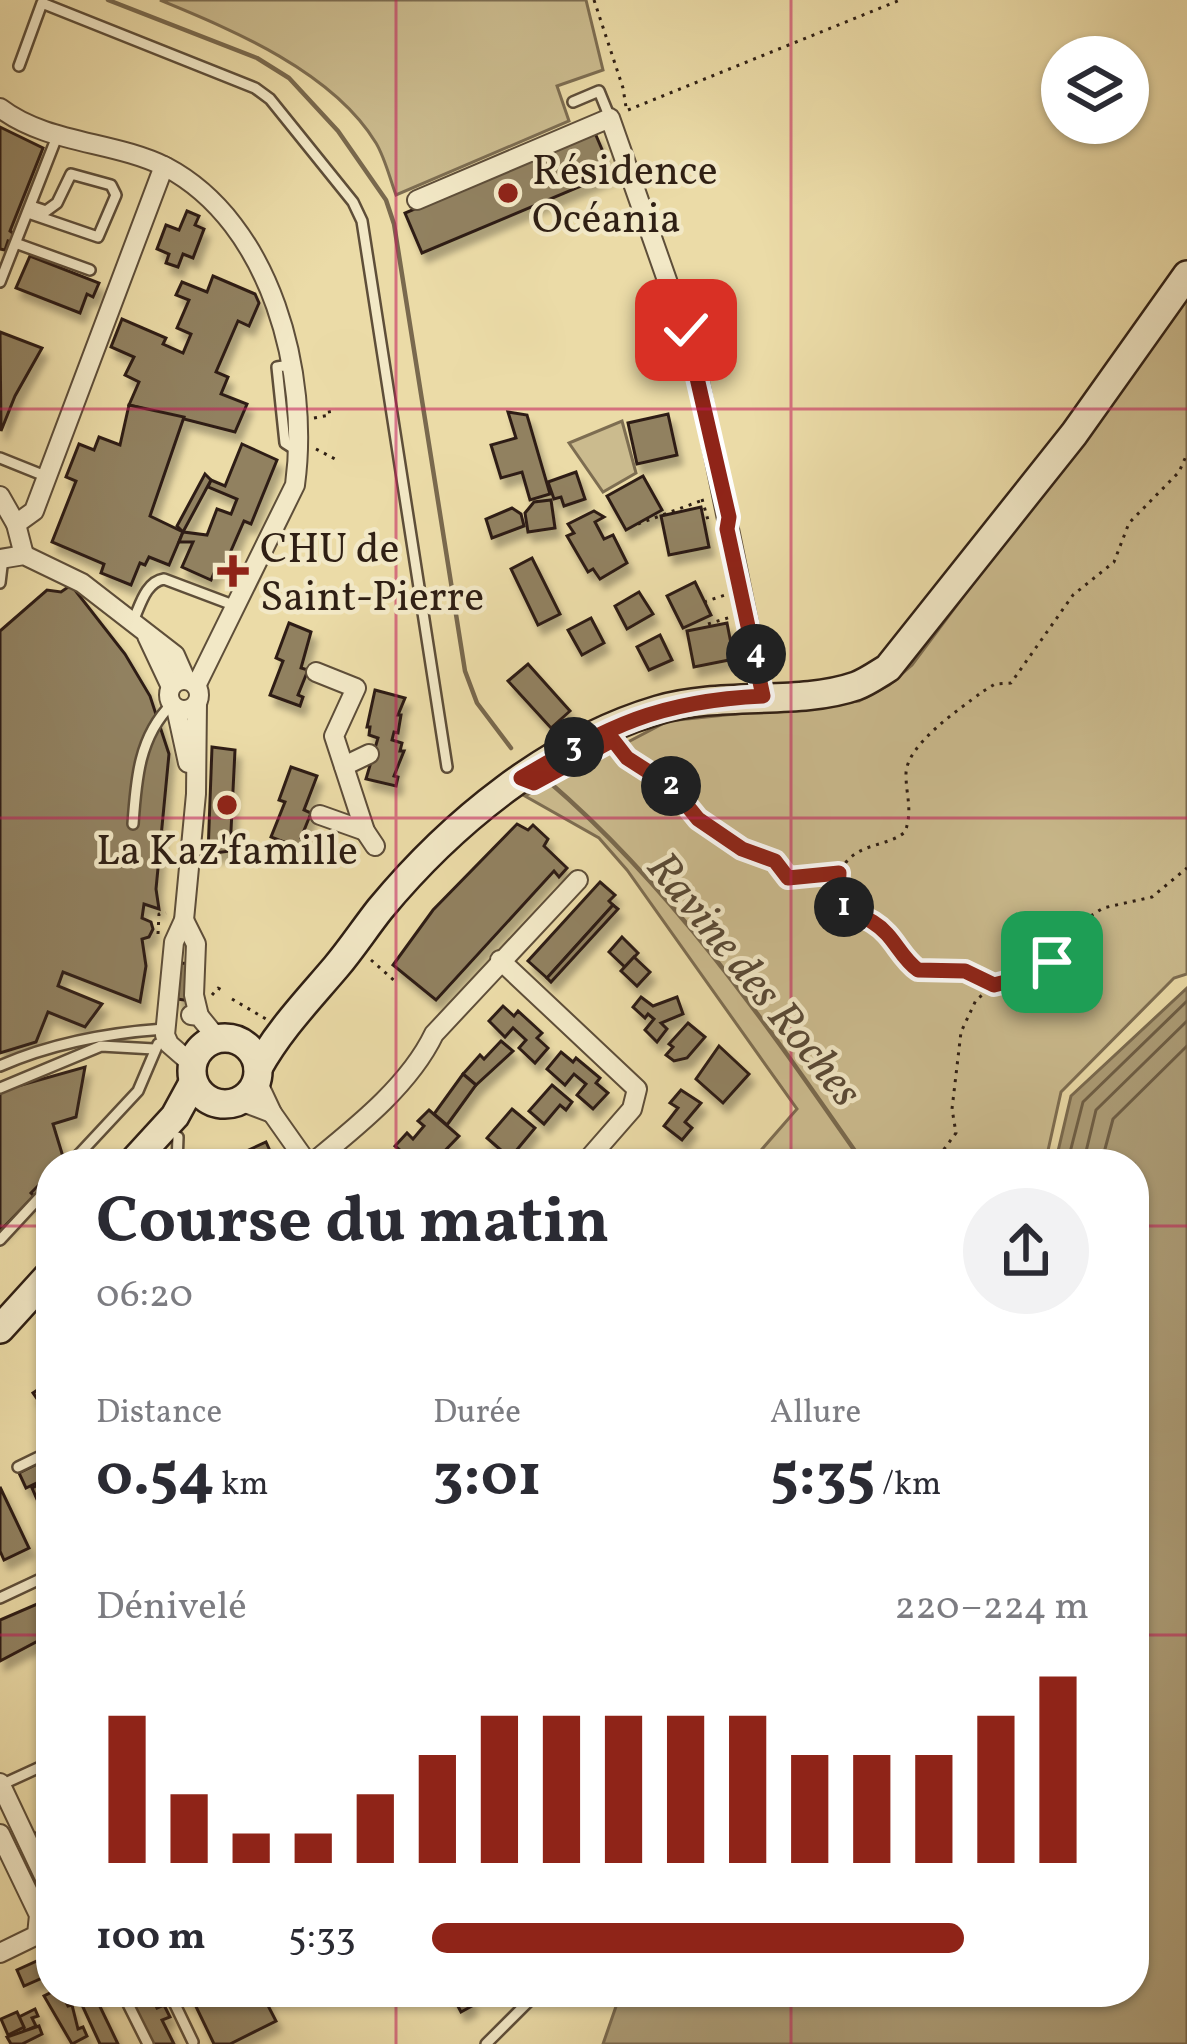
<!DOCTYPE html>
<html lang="fr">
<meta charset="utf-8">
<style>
:root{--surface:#fff;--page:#f2f2f3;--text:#2b2b33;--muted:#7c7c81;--accent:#8f2418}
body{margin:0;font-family:Vollkorn,serif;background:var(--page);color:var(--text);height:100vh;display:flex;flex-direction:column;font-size:45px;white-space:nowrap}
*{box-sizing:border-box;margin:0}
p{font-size:39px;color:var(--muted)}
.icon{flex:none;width:66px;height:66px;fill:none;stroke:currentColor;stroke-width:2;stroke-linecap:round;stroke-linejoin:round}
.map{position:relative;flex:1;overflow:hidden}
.drawer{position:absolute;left:36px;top:1149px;width:1113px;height:858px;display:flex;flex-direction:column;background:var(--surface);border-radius:48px;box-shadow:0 3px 9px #0004}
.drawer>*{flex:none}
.tools{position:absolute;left:1041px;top:36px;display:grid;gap:24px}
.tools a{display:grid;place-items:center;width:108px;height:108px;border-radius:50%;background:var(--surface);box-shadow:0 3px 9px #0004;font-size:60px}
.pin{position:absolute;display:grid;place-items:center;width:102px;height:102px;color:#fff;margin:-51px;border-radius:24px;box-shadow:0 6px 18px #0006}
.km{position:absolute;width:60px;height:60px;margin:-30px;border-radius:50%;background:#222;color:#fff;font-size:33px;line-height:60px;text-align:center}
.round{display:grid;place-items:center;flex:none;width:126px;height:126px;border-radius:63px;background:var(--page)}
.headline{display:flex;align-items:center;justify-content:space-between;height:204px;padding:0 60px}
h1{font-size:66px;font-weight:700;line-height:90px}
.figures{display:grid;grid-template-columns:repeat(3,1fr);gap:18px;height:204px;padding:12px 60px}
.figures div{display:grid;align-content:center}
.figures b{font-size:60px;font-weight:700}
.figures small{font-size:33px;font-weight:400}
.figures p{font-size:33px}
.chart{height:336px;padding:24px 60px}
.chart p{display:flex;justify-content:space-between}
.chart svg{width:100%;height:216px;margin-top:12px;stroke:var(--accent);stroke-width:6}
ul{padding:0 60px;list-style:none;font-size:39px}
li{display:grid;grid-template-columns:192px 144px 1fr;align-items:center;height:90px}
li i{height:30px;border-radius:15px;background:var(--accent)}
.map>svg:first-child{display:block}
.green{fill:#cbbb8e;stroke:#7d6d51;stroke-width:3}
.water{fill:#ab9b75;stroke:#79694e;stroke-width:3}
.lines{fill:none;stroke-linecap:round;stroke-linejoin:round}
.shore{stroke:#6d5d44;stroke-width:3}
.stream{stroke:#79694e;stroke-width:4.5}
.building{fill:#918160;stroke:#2f1f14;stroke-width:3;filter:url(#shadow)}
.lane-casing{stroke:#5e4e39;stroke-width:14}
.street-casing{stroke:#5e4e39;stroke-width:22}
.secondary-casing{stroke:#2f1f14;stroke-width:32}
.path{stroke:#2f1f14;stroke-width:3;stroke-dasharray:3 6;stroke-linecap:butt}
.lane{stroke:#f2e8c6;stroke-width:9}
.street{stroke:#f2e8c6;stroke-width:18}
.secondary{stroke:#f2e8c6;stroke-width:27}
.route-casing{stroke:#fff;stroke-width:24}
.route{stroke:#8f2418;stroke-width:15}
.grid{fill:none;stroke:#c2185b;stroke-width:3;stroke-opacity:0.55}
.poi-dot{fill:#8f2418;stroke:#f2e8c6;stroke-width:4.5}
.labels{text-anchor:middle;stroke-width:9;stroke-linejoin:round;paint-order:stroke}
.poi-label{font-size:42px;fill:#2f1f14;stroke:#f2e8c6;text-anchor:start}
.water-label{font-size:45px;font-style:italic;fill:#5a4a36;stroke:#f2e8c6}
</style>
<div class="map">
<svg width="1187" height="2044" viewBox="0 0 1187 2044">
<defs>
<filter id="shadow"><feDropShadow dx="5" dy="9" stdDeviation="3" flood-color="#0004"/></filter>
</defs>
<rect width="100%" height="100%" fill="#ebdba7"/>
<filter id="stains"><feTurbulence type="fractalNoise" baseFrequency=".00167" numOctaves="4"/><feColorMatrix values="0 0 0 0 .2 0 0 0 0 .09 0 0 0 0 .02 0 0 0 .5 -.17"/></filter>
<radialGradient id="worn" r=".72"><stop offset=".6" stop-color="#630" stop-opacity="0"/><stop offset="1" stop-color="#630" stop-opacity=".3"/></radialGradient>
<g class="green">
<path d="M160,0h426l17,70 -46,16 12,35 -173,74c-6,-16 -11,-37 -20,-52 -43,-71 -143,-113 -216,-143z"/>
<path d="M1187,298v676l-13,4 -113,114 -16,72h-296l48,-55 -170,-239 -28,-32 -74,-42 143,-75 191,-20 30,-16 23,-20z"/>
<path d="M622,421l14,52 -33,19 -34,-49z"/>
</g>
<path class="water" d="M1187,988v1056h-584l18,-52h513v-828h-79l16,-68z"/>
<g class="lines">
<g class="shore">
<path d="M1067,1164l16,-62 104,-101"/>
<path d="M1083,1164l13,-54 91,-89"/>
<path d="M1101,1164l12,-45 74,-73"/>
</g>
<g class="stream">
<path d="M108,0l149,58 32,20 49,53 48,69 8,24 71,447 12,32 34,45"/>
<path d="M548,781c126,108 222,248 316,383"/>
</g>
</g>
<g class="building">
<path d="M0,127l43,21 -33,83 4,3 -3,8 -3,-1 -3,9 -5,-1z"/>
<path d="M595,133l17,40 -190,80 -17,-40z"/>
<path d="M187,211l12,5 -4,9 9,4 -11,29 -10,-4 -5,13 -12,-4 3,-9 -12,-5 9,-24 13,5z"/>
<path d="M30,256l69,27 -6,14 -6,-3 -7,19 -64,-25z"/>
<path d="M213,276l42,18 4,9 -10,23 -11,-5 -22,51 12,5 -7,17 26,10 -12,28 -106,-27 10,-23 -14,-7 9,-18 -23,-10 11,-28 44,19 -3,6 20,9 8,-19 -14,-6 12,-28 -13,-5 6,-13 25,10z"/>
<path d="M0,332l42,16 -27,48 -14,35z"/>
<path d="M129,405l55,12 -34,99 33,16 -14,33 -20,-8 -4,8 -5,-2 -9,22 -30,-12 3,-9 -52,-22 24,-61 -10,-4 13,-33 15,6 5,-13 21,8z"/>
<path d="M508,412l19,3 23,79 -20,6 -8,-28 -21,6 -10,-33 25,-7z"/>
<path d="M668,414l9,41 -40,9 -9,-41z"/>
<path d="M242,444l35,16 -26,64 -7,-3 -21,48 -6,-3 -6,14 -29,-13 11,-25h-14l4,-10 24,3 10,-26 14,5 6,-15 -29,-12 3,-7 14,6z"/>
<path d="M576,472l9,27 -21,7 -3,-9 -7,2 -6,-17z"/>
<path d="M205,474l6,6 -28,52 -6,-6z"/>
<path d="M643,476l19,34 -36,20 -19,-34z"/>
<path d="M551,500l4,28 -27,4 -3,-19 9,-11z"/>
<path d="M701,507l8,40 -40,8 -8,-39z"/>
<path d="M512,508l9,6 3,12 -32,12 -6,-19z"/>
<path d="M594,511l10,6 -9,5 9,17 9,-4 14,28 -27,16 -7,-10 -5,3 -21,-36 7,-3 -6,-9z"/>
<path d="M532,558l28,56 -22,11 -27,-56z"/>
<path d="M695,582l16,33 -28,13 -16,-32z"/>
<path d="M71,585l54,69 25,42 19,58 -13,135 3,20 -15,-5 -2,14 9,4 2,7 -4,8 -7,2 4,27 -6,36 -77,-30 -5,14 44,18 -17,23 -37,-15 -12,30 -36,11v-422l47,-41 14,2z"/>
<path d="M639,592l14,22 -26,15 -12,-23z"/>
<path d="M591,618l13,25 -22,12 -14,-25z"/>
<path d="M289,623l22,9 -10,36 7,2 -10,25 5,2 -3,9 -30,-11 13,-34 -7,-3z"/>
<path d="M727,623l7,36 -40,8 -7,-36z"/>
<path d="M660,635l12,25 -23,10 -12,-23z"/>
<path d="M528,664l42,47 -19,17 -43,-47z"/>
<path d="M375,690l30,8 -7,17h3l-3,18 -4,-1 -2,8 10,3 -2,8h4l-10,25 4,1 -2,9 -30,-7 12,-41 -9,-3 1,-8h-3z"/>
<path d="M212,747l23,3 -5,101 -22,3z"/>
<path d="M291,767l26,9 -13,34 7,3 -10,25 4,2 -3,9 -31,-12 14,-35 -6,-2z"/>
<path d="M517,824l11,6 5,-5 15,14 -4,7 23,22 -8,9 -5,-6 -118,129 -43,-35 40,-55z"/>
<path d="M600,882l15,13 -6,6 4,4 -66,73 -19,-17z"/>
<path d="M613,905l5,4 -67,73 -4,-4z"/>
<path d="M622,937l16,16 -13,14 -16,-15z"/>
<path d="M634,957l16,15 -13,14 -16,-15z"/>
<path d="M180,963l14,1 -3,37 -14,-2z"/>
<path d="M641,997l12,9 24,-9 6,17 -22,9 6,6 -10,13 -12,-12 9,-11 -6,-5 -3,4 -12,-11z"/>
<path d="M503,1006l11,10 4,-5 24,22 -5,5 11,10 -13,15 -16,-15 7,-8 -13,-12 -8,9 -16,-16z"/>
<path d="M688,1023l17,14 -18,21 -13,3 -8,-6 7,-8 -4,-3z"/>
<path d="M501,1041l12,10 -37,34 -13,-11 17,-19 4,4z"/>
<path d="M719,1046l30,28 -26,29 -27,-24z"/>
<path d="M561,1052l12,10 3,-4 24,20 -4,5 12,10 -15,16 -16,-14 9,-11 -12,-10 -9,11 -18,-16z"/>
<path d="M85,1067l-9,50 -23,7 11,36 -13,4v9l-20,20 3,3 -34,35v-140z"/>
<path d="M463,1074l13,11 -29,40 -13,-11z"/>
<path d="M552,1085l20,17 -6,8 -6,-5 -16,19 -15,-13z"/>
<path d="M681,1090l20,13 -16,19 7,6 -10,12 -18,-14 14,-18 -8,-5z"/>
<path d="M512,1109l23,19 -25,30 -23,-20z"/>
<path d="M429,1110l30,26 -27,28h-16l-21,-18 12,-13 6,6 11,-13 -6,-5z"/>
<path d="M266,1142l10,22h-47l-2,-4z"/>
<path d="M51,1381v29l-4,3 -14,-20z"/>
<path d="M43,1461l8,15 -25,12 -7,-15z"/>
<path d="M51,1479v52l-19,-43z"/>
<path d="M0,1487l29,61 -25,12 -4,-9z"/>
<path d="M51,1598v36l-51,27v-41z"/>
<path d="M51,1825v39l-15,-31z"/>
<path d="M48,1956l3,18 -27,12 -7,-16z"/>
<path d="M52,1992h9l7,14 4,-1 6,24 5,-2 4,9 -15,8 -28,-48z"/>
<path d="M76,1992h17l25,52h-18z"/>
<path d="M124,1992h25l8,16 7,-3 6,12 -8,3 12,24h-26z"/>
<path d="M189,1992h72l15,29 -46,23h-16z"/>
<path d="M465,1992l7,14 -11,6 -10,-19z"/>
<path d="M35,2009l3,7 -6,2 4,8 -11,5 -6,-14z"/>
<path d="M17,2012l7,15 -16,8 -7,-16z"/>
<path d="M39,2026l3,8 -20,10h-11l-4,-7z"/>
</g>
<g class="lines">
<g class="lane-casing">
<g id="lane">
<path d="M19,66l23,-63 213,85 15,11 83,103 9,19 85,546"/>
<path d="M573,102l26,-11 11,27"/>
<path d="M28,213l70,24 18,-42 -5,-10 -40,-11 -14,29 -11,8 -15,-5"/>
<path d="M18,244l72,26"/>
<path d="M0,282l58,-148"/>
<path d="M290,365l-13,2 8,76 11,7"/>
<path d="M0,458l45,18"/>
<path d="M0,583l3,-25"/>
<path d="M132,623c8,-16 13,-41 32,-44l69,26"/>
<path d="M133,824c3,-44 6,-88 39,-120"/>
<path d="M0,1066c52,-23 107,-33 164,-37"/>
<path d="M0,1088l101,-42 53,3"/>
<path d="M70,1164l68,-73 20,-47"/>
<path d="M177,1164l1,-27"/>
<path d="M0,1240l51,-55"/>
<path d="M18,1467l33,-16"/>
<path d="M0,1598l51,-24"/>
<path d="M1,1785l50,-23"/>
<path d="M122,1992l26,52"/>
<path d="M169,1992l24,50"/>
<path d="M486,2044l52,-52"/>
</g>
</g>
<g class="street-casing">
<g id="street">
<path d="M0,108c47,36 114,33 166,59 106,56 144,208 129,318l-99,201"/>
<path d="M417,200l193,-82 84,239 69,339"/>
<path d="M0,496l16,28 8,31"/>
<path d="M16,524l18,-13 130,-345"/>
<path d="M0,559l24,-4 58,28 93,72 11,25"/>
<path d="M147,636l24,51"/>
<path d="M316,672l40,16 -22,48 31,95 10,15"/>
<circle cx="184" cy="695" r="15"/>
<path d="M176,708l12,55"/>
<path d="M344,766l25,-12"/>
<path d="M320,815l45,16"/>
<path d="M184,920l12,24 -2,51 5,21"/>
<path d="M500,960l137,129 -5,20 -48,55"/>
<path d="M191,1015l8,1 18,22"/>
<path d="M192,1064l-23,-20 -4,-9 9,-93 10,-22 12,-126 1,-91"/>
<path d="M257,1081l15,32 36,51"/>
<path d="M240,1101l32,12"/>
<path d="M311,1164c44,-36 98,-78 123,-130l144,-154"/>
<path d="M0,1783l51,108"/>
<path d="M0,1834l39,81 -2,20 -37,18"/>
</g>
</g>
<g class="secondary-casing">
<g id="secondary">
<circle cx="225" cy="1071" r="33"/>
<path d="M258,1068c21,-38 50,-68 78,-101 16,-19 29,-39 44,-58 71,-86 170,-167 278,-199 63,-19 141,-4 198,-24 11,-4 22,-12 32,-18l186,-234 113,-159"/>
<path d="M131,1164l44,-48 18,-33"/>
<path d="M0,1329l51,-56"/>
</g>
</g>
<g class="path">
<path d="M594,0l29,88 3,19"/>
<path d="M628,110l272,-110"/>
<path d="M314,418l16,-3 -1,-5"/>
<path d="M316,449l19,10"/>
<path d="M702,499l6,21"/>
<path d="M638,524l65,-24"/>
<path d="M704,602l21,-7"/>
<path d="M708,624l23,-7"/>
<path d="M620,749l52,38 26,32 44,30 33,12 13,17 49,-5"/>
<path d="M158,934l1,-20 7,-1"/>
<path d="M371,960l26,23"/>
<path d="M995,985c-34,-20 -44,-7 -73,-15 -20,-5 -25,-28 -39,-40 -17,-14 -47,-14 -45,-43 1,-10 2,-18 9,-26 16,-18 41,-15 58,-29 8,-22 1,-36 1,-57 -1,-30 54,-66 76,-83l13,-8 16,-1 62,-88 41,-33 15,-39 50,-51 8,-18"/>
<path d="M212,995l6,-7 7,4"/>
<path d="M232,999l34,20"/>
<path d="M933,1164l23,-31 -4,-24 9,-77 15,-32 19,-15 26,-7 30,-16 15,-30 37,-24 49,-11 35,-29"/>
</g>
<use href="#lane" class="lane"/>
<use href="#street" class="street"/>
<use href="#secondary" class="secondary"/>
</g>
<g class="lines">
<g class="route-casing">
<path id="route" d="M686,330l43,187 -2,12 36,167c-106,5 -153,30 -242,82l13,5 79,-43 14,18 45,29 26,32 44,30 33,12 13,17 51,-5c-3,52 22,32 48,61 11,12 17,26 31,36l47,1 29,14 27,-7 31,-16"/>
</g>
<use href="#route" class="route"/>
</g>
<path class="grid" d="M396,0v1164M791,0v1164M0,409h1187M0,818h1187M0,1226h51M1134,1226h53M0,1635h51M1134,1635h53M396,1992v52M791,1992v52"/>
<g class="poi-dot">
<circle cx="508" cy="193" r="12"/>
<path d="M227 553h12v12h12v12h-12v12h-12v-12h-12v-12h12z"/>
<circle cx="227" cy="805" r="12"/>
</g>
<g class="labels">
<g class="poi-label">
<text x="532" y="184">Résidence<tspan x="532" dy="48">Océania</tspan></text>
<text x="260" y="562">CHU de<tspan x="260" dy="48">Saint-Pierre</tspan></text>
<text x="227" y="864" text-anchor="middle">La Kaz'famille</text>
</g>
<g class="water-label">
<text transform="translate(756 978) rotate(51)" y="16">Ravine des Roches</text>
</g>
</g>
<rect width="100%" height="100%" filter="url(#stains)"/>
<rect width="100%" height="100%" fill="url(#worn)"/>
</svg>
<div class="tools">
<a><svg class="icon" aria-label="layers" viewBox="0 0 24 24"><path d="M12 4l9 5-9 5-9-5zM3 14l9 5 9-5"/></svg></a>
</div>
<div class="pin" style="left:1052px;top:962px;background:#1e9e55"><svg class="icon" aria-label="arrive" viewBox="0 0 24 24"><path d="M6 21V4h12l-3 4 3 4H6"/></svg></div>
<div class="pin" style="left:686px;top:330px;background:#d93025"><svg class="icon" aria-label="check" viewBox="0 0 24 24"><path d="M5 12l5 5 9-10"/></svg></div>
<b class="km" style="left:844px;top:907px">1</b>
<b class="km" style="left:671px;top:786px">2</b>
<b class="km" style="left:574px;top:747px">3</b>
<b class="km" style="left:756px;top:654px">4</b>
<section class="drawer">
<div class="headline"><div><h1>Course du matin</h1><p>06:20</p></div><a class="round"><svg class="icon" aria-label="share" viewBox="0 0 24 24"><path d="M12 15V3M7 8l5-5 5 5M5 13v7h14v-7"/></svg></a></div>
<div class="figures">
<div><p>Distance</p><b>0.54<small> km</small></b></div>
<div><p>Durée</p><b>3:01</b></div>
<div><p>Allure</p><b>5:35<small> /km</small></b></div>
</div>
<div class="chart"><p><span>Dénivelé</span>220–224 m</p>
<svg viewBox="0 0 160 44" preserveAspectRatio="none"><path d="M5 44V14M15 44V30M25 44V38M35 44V38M45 44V30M55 44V22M65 44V14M75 44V14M85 44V14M95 44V14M105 44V14M115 44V22M125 44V22M135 44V22M145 44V14M155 44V6"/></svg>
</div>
<ul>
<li><b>100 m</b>5:33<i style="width:81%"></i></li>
</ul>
</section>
</div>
